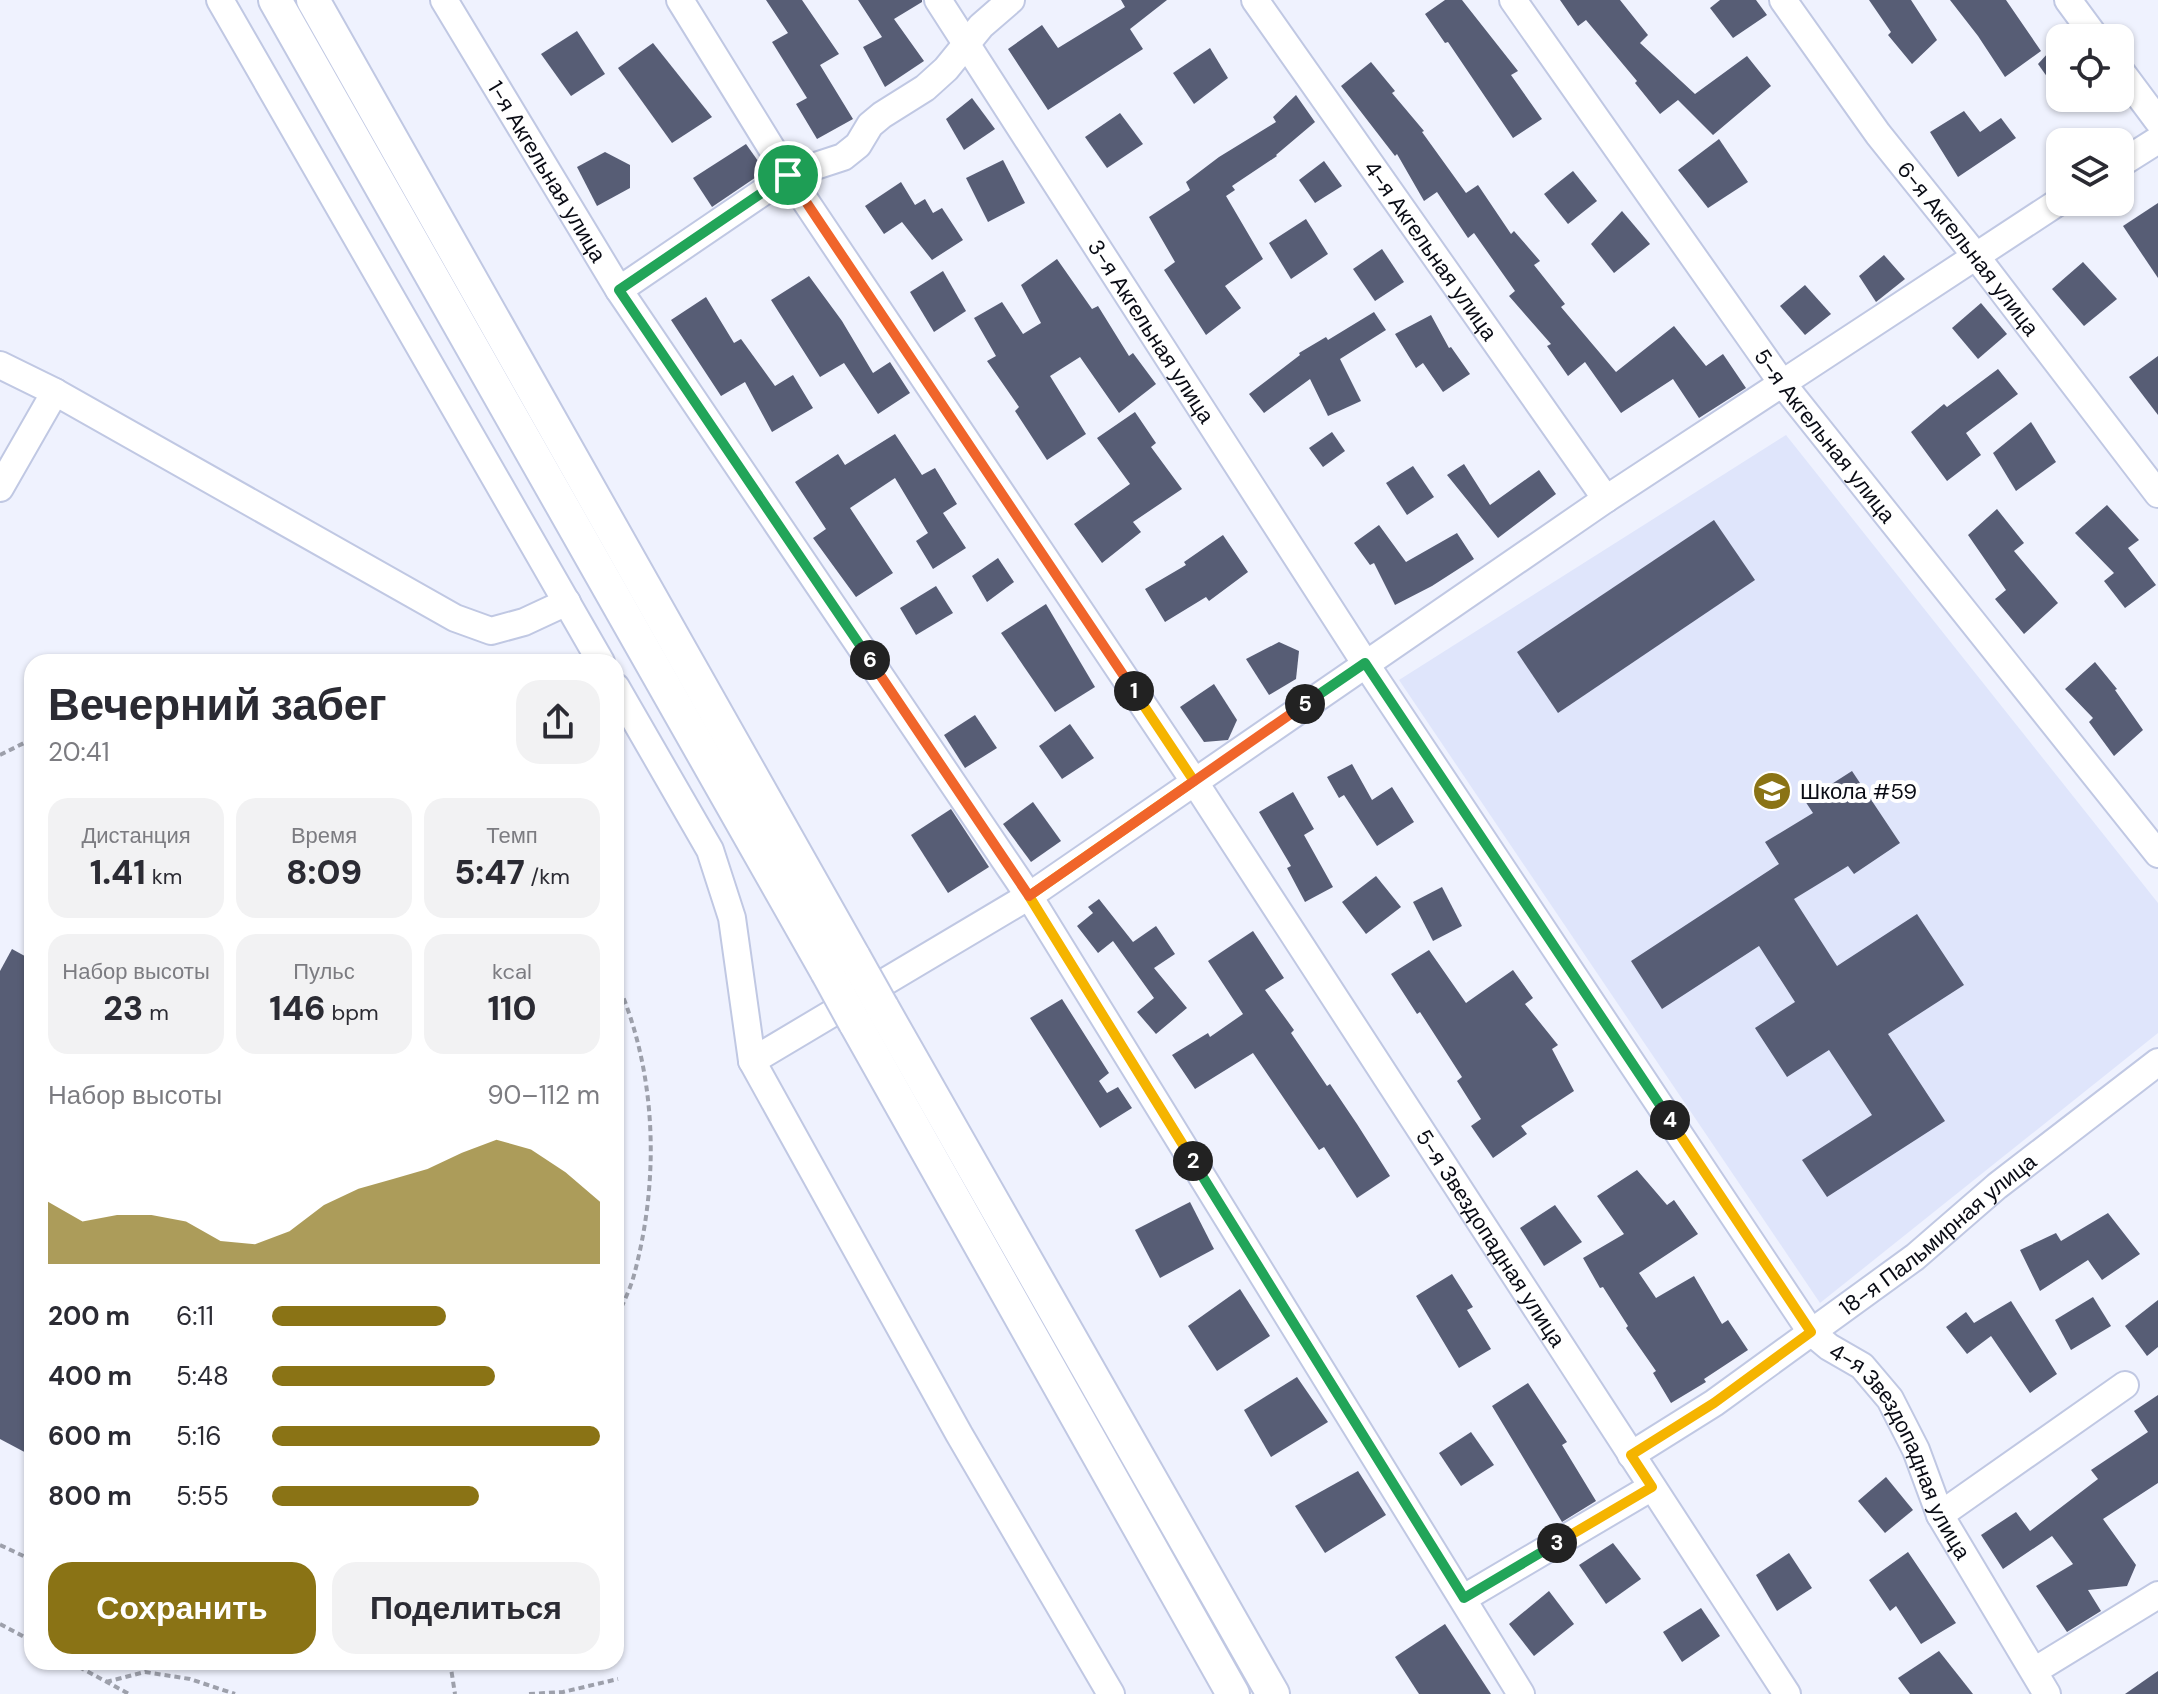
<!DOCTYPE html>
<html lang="ru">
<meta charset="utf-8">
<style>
:root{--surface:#fff;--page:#f2f2f3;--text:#2b2b33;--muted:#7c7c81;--accent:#8a7315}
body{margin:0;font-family:"DM Sans",sans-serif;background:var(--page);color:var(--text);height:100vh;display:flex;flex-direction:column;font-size:30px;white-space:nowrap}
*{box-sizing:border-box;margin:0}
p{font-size:26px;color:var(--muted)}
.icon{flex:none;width:44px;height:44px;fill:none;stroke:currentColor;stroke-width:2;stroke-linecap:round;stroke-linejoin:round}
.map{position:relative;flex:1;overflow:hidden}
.details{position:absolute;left:24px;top:654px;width:600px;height:1016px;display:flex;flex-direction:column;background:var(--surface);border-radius:24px;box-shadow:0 2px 6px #0004}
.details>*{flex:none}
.tools{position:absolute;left:2046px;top:24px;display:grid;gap:16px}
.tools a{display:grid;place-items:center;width:88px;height:88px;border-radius:16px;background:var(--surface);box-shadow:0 2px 6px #0004;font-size:40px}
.pin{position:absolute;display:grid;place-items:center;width:68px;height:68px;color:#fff;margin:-34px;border:4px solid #fff;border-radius:50%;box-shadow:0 2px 8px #0007}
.km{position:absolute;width:40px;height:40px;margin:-20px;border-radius:50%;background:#222;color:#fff;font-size:22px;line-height:40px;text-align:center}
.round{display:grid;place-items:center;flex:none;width:84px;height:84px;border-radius:24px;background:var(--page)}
.summary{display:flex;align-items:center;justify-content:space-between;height:136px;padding:0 24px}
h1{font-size:44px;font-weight:800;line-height:60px}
.stats{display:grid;grid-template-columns:repeat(3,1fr);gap:12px;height:136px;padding:8px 24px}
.stats div{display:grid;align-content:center;border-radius:20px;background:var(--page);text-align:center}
.stats b{font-size:34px;font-weight:800}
.stats small{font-size:22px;font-weight:400}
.stats p{font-size:22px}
.chart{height:224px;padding:16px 24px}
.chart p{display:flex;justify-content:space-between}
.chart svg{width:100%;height:144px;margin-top:8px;fill:var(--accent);opacity:.7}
.cta{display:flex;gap:16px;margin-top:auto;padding:16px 24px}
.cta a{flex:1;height:92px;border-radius:24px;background:var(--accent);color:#fff;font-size:32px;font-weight:800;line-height:92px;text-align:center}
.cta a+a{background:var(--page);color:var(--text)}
ul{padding:0 24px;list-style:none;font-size:26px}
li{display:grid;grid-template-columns:128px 96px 1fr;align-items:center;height:60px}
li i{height:20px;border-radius:10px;background:var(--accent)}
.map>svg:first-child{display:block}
.built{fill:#dfe5fb}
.building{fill:#575d75}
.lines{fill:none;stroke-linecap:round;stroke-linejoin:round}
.minor-casing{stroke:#c0c8e3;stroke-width:30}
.major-casing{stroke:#c0c8e3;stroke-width:36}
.path{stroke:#9da0ab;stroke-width:4;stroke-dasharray:6 4;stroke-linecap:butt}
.minor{stroke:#fff;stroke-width:26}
.major{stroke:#fff;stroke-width:32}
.major-bridge-casing{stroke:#c0c8e3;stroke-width:36;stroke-linecap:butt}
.major-bridge{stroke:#fff;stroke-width:32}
.split-1-casing{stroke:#fff;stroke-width:16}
.split-2-casing{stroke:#fff;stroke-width:16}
.split-3-casing{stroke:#fff;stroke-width:16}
.split-4-casing{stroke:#fff;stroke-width:16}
.split-5-casing{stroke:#fff;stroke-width:16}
.split-6-casing{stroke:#fff;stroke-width:16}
.split-7-casing{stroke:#fff;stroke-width:16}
.split-1{stroke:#f0652b;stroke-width:10}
.split-2{stroke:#f5b400;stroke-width:10}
.split-3{stroke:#22a559;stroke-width:10}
.split-4{stroke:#f5b400;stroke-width:10}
.split-5{stroke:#22a559;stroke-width:10}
.split-6{stroke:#f0652b;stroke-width:10}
.split-7{stroke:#22a559;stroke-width:10}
.labels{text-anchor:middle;stroke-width:8;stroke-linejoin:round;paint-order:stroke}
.street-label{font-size:22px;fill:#0a0c15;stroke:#fff}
.poi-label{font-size:22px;fill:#0a0c15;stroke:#fff;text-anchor:start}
</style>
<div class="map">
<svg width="2158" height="1694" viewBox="0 0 2158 1694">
<rect width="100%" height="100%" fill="#eff2fe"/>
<path class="built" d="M1786,435l372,468v130l-338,270 -421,-623z"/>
<g class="building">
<path d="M766,0h36l37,54 -19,11 33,54 -36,20 -21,-35 11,-6 -35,-56 16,-9z"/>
<path d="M858,0h64v2l-28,17 30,42 -39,26 -22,-40 19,-10z"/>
<path d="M1121,0h46l-37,29 13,20 -95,61 -40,-61 34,-24 16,23 67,-41z"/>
<path d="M1445,0h17l56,71 -7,4 31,44 -29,19 -65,-96 -3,1 -20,-29z"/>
<path d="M1560,0h60l28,35 -8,8 55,51 52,-38 24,30 -58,49 -35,-35 -18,14 -25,-31 2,-2 -51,-61 -8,6z"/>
<path d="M1720,0h36l11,15 -34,23 -23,-30z"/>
<path d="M1869,0h42l26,40 -25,24 -24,-29 3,-3z"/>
<path d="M1950,0h56l35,51 -36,26 -27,-41z"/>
<path d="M577,31l28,43 -34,22 -30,-42z"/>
<path d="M2060,40v55l-22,-31z"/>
<path d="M653,43l59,74 -40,26 -54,-75z"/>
<path d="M1210,48l18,30 -34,26 -21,-31z"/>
<path d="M1371,62l24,29 -3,2 32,38 -2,1 44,61 12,-8 33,49 3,-3 26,30 -6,4 31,39 -4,3 55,65 58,-46 32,40 17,-12 23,34 -47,30 -26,-39 -52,34 -36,-51 -17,14 -21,-30 4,-2 -42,-48 6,-5 -41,-58 -6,5 -31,-46 -13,9 -27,-47 -2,2 -54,-70z"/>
<path d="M1296,95l19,27 -39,33 1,1 -45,30 3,4 -9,6 37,63 -38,27 16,22 -35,27 -42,-65 11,-8 -26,-45 41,-27 -4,-8 33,-25 57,-35 -3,-5z"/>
<path d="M972,98l23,31 -31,21 -18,-31z"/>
<path d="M1964,111l16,21 21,-14 15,20 -58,39 -28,-45z"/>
<path d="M1120,113l23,31 -36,24 -22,-31z"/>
<path d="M1719,139l29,43 -40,26 -30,-38z"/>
<path d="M746,144l19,27 -53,36 -19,-29z"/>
<path d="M605,152l25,13v23l-33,18 -20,-39z"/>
<path d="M1003,160l22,43 -37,19 -22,-44z"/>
<path d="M1324,161l18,25 -27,17 -16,-23z"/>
<path d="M1573,171l24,30 -29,23 -24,-30z"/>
<path d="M901,182l14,23 10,-6 8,14 9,-5 21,32 -31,20 -30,-38 -18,12 -19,-28z"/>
<path d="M2158,203v75l-35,-52z"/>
<path d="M1622,211l28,33 -36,29 -23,-29z"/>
<path d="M1306,219l22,35 -37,25 -22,-36z"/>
<path d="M1382,249l22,33 -29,19 -22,-32z"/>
<path d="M1884,255l21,24 -29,23 -17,-26z"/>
<path d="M1057,259l35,50 6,-3 31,50 4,-3 23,31 -37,29 -39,-56 -30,19 36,58 -39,26 -32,-49 4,-4 -32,-46 9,-5 -22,-38 28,-16 21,32 18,-11 -20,-38z"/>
<path d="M2083,262l34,37 -33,27 -32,-37z"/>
<path d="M943,271l23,40 -32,21 -24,-40z"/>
<path d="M809,276l33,45 31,52 17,-11 20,31 -32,21 -34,-51 -24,14 -49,-77z"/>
<path d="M1805,285l26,29 -26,21 -25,-29z"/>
<path d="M706,297l28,46 7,-4 34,47 18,-11 20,33 -41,24 -27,-50 -24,14 -50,-76z"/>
<path d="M1981,303l26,31 -29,25 -26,-31z"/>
<path d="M1374,312l12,18 -46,29 21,42 -33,15 -18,-37 -46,34 -15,-19 51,-39 -1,-2 27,-16 2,3z"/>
<path d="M1431,315l18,33 2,-1 19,27 -27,18 -20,-29 -7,5 -21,-34z"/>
<path d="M2158,356v59l-29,-38z"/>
<path d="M1998,369l20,25 -52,39 15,22 -34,26 -36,-49 33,-28 3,3z"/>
<path d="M1135,412l21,31 -5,4 31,42 -49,33 8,10 -39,31 -28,-39 56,-40 -33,-46z"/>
<path d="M2031,422l25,40 -40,29 -23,-38z"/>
<path d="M1332,432l13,19 -22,16 -14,-19z"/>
<path d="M895,434l27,41 13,-7 22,36 -14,9 23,35 -33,21 -17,-28 12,-8 -33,-55 -45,30 43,65 -37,24 -43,-59 13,-9 -31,-47 43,-28 7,11z"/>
<path d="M1464,464l26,41 49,-35 17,24 -58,44 -51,-63z"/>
<path d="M1413,466l21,31 -27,18 -21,-32z"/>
<path d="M2107,505l32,35 -11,8 28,37 -31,23 -21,-27 10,-8 -39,-40z"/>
<path d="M1997,509l27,34 -10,8 44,52 -34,31 -29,-35 11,-9 -38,-55z"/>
<path d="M1714,520l41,60 -197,133 -41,-61z"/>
<path d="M1379,525l27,37 51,-29 17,26 -42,27 -37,19 -21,-42 -4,2 -16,-22z"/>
<path d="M1223,535l25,37 -39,29 -3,-4 -41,25 -20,-33 41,-24 -2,-3z"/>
<path d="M998,558l16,24 -27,20 -15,-26z"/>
<path d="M936,586l17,27 -37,22 -16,-27z"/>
<path d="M1046,604l49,83 -40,25 -54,-79z"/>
<path d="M1279,642l20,9 -3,28 -27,16 -23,-36z"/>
<path d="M2095,662l22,27 -2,1 28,40 -29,26 -25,-34 4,-4 -28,-29z"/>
<path d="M1214,684l23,36 -9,20 -24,2 -24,-35z"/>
<path d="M975,715l22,33 -32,20 -21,-33z"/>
<path d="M1070,724l24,34 -32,21 -23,-33z"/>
<path d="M1352,764l20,36 20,-13 22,35 -37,24 -33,-51 -5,3 -12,-21z"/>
<path d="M1852,771l48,72 -46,31 -6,-8 -54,33 43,67 80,-52 47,71 -76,49 57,87 -118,76 -25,-37 70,-45 -43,-65 -42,27 -32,-49 40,-26 -36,-56 -97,63 -31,-48 148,-97 -14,-22 48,-29 -8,-12z"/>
<path d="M1293,792l21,37 -10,6 29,52 -28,15 -18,-34 4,-2 -32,-54z"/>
<path d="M1033,802l28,39 -30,21 -28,-38z"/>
<path d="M951,809l38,58 -41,26 -37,-58z"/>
<path d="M1376,876l25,31 -35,27 -24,-32z"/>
<path d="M1442,887l20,39 -29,15 -20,-39z"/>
<path d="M1099,899l34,43 23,-16 19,28 -21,14 33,40 -31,26 -19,-22 17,-14 -41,-57 -15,12 -21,-27 16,-13 -5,-6z"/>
<path d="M1253,931l31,47 -19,12 29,40 -3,3 36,53 3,-2 27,40 33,52 -33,22 -33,-51 -5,3 -66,-97 -58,36 -23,-34 36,-22 2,4 33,-23 -35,-53z"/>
<path d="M12,949l20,11v496l-32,-17v-468z"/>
<path d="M1429,950l37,53 47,-33 20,28 -8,6 33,41 -6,4 22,42 -53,35 6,8 -34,24 -22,-32 10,-7 -24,-38 5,-4 -42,-65 -3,2 -26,-40z"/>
<path d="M1062,999l47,74 -10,8 8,12 11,-6 14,21 -32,20 -70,-110z"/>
<path d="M1637,1170l30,35 7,-5 24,34 -59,39 17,25 38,-22 28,48 6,-4 20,30 -44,29 2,3 -35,21 -18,-30 3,-2 -30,-43 2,-2 -25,-39 -3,1 -17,-30 41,-24 -27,-38z"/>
<path d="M1190,1202l24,47 -54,29 -25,-48z"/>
<path d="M1555,1205l27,37 -38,24 -24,-38z"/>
<path d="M2108,1213l32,41 -38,26 -14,-20 -48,31 -20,-41 36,-17 5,8z"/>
<path d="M1452,1274l21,33 -6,3 24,39 -32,19 -43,-72z"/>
<path d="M1240,1289l30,47 -53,35 -29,-45z"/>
<path d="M2093,1297l18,29 -40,24 -16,-30z"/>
<path d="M2158,1300v47l-11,9 -22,-30z"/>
<path d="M2011,1301l46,73 -27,19 -39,-57 -24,18 -21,-27 20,-15 8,11z"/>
<path d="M1297,1377l31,45 -57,35 -27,-47z"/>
<path d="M1528,1383l39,59 -5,3 34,56 -34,21 -70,-116z"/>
<path d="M2158,1395v88l-55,36 33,46 -9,21 -39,4 13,21 -34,21 -31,-46 37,-22 -21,-28 -49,33 -22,-34 35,-23 14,19 68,-52 -7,-9 57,-38 -14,-21z"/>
<path d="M1471,1432l23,33 -33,21 -22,-33z"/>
<path d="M1358,1471l28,44 -61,38 -30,-47z"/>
<path d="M1886,1477l27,33 -28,23 -27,-32z"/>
<path d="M1613,1543l28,36 -35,25 -27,-39z"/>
<path d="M1908,1552l48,71 -35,21 -25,-38 -6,5 -21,-31z"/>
<path d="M1789,1553l23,35 -35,23 -21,-36z"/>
<path d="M1549,1591l25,33 -40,32 -25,-32z"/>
<path d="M1701,1608l19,28 -38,26 -19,-30z"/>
<path d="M1445,1624l46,70h-72l-24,-37z"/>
<path d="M1939,1651l34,43h-63l-12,-16z"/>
<path d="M2158,1671v23h-33z"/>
</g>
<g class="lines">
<g class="minor-casing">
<g id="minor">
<path d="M220,0l381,662"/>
<path id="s1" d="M444,0l175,290 410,606 492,798"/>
<path id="s2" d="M680,0l108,175 406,606 593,913"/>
<path id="s3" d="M938,0l427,663 446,669 18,15 33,19 28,33 26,51 24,65 107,179"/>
<path id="s4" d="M1255,0l351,499"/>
<path id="s5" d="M1513,0l269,383 376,471"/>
<path id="s6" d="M1783,0l95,134 97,121 183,239"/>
<path d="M2068,0l28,38"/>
<path d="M2120,70l38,51"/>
<path d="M2120,164l38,-24"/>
<path d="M619,290l169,-115 55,-18 15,-12 12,-20 12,-10 43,-27 21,-19 35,-43 30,-26"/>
<path d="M0,365l55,27"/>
<path d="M0,488l55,-96 400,226 36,13 33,-9 43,-20"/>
<path d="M616,687l94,163 22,68 20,143 207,373 152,260"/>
<path d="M752,1061l277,-165 577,-397 454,-298"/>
<path id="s7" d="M1631,1455l83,-52 201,-146 82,-71 161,-124"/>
<path d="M1940,1515l185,-130"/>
<path d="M1464,1598l188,-111"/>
<path d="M2034,1671l124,-76"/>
</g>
</g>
<g class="major-casing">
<g id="major">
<path d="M275,0l552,972"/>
<path d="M313,0l541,957"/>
<path d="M882,1007l391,687"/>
<path d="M855,1023l378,671"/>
</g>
</g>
<g class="path">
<path d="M0,755l32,-16"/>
<path d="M616,980c41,91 44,199 18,295 -4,15 -12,30 -18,45"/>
<path d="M0,1545l32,15"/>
<path d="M0,1624l32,17"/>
<path d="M70,1662l59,32"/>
<path d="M450,1662l5,32"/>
<path d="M106,1682l39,-10 45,7 45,15"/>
<path d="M529,1694l34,-2 55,-13"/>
</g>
<use href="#minor" class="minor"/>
<use href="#major" class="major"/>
<g class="major-bridge-casing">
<g id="major-bridge">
<path d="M854,957l28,50"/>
<path d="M827,972l28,51"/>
</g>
</g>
<use href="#major-bridge" class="major-bridge"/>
</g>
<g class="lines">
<g class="split-1-casing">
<path id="split-1" d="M788,175l346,516"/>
</g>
<g class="split-2-casing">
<path id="split-2" d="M1134,691l60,90 -165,115 164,265"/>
</g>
<g class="split-3-casing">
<path id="split-3" d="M1193,1161l271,437 93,-55"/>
</g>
<g class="split-4-casing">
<path id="split-4" d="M1557,1543l95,-56 -21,-32 83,-52 97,-71 -141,-212"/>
</g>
<g class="split-5-casing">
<path id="split-5" d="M1305,704l60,-41 305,457"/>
</g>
<g class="split-6-casing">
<path id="split-6" d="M870,660l159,236 276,-192"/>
</g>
<g class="split-7-casing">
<path id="split-7" d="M788,175l-169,115 251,370"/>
</g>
<use href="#split-1" class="split-1"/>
<use href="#split-2" class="split-2"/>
<use href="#split-3" class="split-3"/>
<use href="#split-4" class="split-4"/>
<use href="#split-5" class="split-5"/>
<use href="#split-6" class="split-6"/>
<use href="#split-7" class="split-7"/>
</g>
<defs>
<g id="school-disc" transform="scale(2)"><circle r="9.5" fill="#8a7315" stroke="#fff"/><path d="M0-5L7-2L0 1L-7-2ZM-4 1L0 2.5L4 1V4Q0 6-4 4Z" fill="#fff"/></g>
</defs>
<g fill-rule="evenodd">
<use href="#school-disc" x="1772" y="791"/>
</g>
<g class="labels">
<g class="street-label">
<text dy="8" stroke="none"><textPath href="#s1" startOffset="200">1-я Акгельная улица</textPath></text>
<text dy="8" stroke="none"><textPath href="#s4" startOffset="306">4-я Акгельная улица</textPath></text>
<text dy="8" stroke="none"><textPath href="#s6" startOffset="310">6-я Акгельная улица</textPath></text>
<text dy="8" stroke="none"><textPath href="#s3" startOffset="394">3-я Акгельная улица</textPath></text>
<text dy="8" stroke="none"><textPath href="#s5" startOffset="536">5-я Акгельная улица</textPath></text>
<text dy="8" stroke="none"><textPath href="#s7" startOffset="378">18-я Пальмирная улица</textPath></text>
<text dy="8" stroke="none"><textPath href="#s2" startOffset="1480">5-я Звездопадная улица</textPath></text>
<text dy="8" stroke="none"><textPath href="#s3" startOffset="1746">4-я Звездопадная улица</textPath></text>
</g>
<g class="poi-label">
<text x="1800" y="799">Школа #59</text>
</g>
</g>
</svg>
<div class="tools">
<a><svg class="icon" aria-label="locate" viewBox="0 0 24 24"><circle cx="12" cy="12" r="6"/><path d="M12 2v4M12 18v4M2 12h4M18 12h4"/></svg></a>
<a><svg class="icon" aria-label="layers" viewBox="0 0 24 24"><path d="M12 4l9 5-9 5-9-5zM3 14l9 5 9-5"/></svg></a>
</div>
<div class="pin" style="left:788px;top:175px;background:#1e9e55"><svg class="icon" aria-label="arrive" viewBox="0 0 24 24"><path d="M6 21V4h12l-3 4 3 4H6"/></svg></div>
<b class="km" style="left:1134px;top:691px">1</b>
<b class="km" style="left:1193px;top:1161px">2</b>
<b class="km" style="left:1557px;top:1543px">3</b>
<b class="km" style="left:1670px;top:1120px">4</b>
<b class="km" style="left:1305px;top:704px">5</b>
<b class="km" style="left:870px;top:660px">6</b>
<section class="details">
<div class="summary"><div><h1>Вечерний забег</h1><p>20:41</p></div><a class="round"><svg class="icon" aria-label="share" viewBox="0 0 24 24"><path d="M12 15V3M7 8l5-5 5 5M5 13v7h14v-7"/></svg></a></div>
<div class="stats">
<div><p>Дистанция</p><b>1.41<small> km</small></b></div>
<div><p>Время</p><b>8:09</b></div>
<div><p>Темп</p><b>5:47<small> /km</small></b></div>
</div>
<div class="stats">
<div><p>Набор высоты</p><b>23<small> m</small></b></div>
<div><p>Пульс</p><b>146<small> bpm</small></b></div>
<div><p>kcal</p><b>110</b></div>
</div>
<div class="chart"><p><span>Набор высоты</span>90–112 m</p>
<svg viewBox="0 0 160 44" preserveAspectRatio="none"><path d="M0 44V25L10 31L20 29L30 29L40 31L50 37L60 38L70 34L80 26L90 21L100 18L110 15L120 10L130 6L140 9L150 16L160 25V44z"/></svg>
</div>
<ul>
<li><b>200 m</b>6:11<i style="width:53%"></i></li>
<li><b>400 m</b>5:48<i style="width:68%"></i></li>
<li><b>600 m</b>5:16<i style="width:100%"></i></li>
<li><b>800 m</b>5:55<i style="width:63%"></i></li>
</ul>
<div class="cta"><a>Сохранить</a><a>Поделиться</a></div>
</section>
</div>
